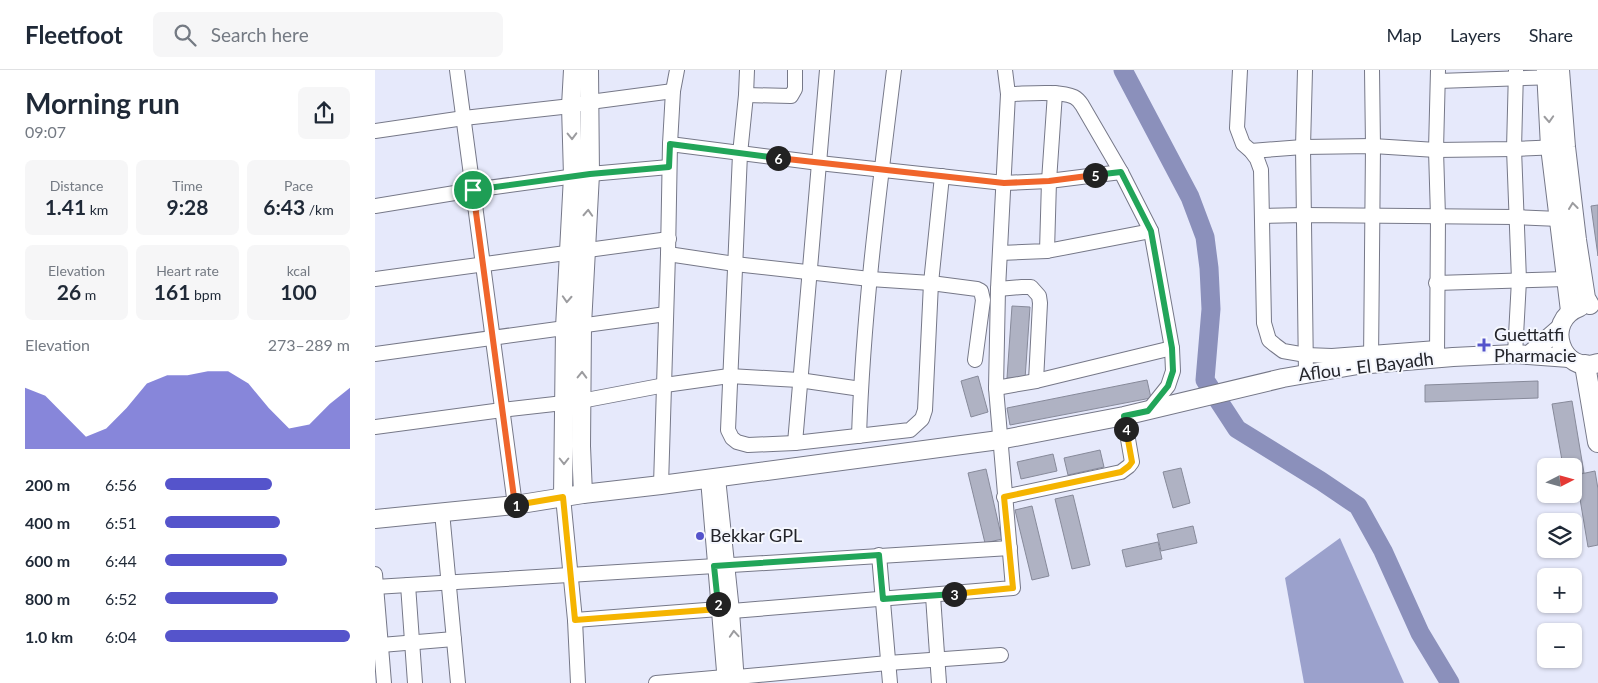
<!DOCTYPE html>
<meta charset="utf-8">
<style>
:root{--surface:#fff;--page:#f6f6f7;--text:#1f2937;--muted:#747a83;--line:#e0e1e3;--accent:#5554cb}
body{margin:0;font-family:Lato,sans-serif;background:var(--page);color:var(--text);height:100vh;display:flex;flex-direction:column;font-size:19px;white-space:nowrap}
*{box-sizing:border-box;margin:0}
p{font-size:16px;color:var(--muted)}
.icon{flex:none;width:28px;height:28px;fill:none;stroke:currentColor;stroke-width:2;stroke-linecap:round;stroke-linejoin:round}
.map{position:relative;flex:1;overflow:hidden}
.drawer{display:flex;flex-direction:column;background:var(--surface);width:375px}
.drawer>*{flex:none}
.needle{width:32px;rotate:84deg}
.tools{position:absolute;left:1162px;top:388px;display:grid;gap:10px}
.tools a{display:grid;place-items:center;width:45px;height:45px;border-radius:8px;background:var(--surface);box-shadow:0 1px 4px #0004;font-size:25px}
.pin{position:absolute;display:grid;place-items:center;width:42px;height:42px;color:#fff;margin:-21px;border:2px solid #fff;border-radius:50%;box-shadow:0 1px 5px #0007}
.km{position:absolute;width:25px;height:25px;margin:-12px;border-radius:50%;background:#222;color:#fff;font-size:14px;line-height:25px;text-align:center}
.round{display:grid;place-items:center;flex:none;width:52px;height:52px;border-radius:8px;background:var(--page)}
.overview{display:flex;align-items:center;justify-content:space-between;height:85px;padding:0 25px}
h1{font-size:28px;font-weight:700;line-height:38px}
.figures{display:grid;grid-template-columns:repeat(3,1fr);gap:8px;height:85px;padding:5px 25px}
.figures div{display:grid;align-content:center;border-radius:8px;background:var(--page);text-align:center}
.figures b{font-size:21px;font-weight:700}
.figures small{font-size:14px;font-weight:400}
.figures p{font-size:14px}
.chart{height:140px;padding:10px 25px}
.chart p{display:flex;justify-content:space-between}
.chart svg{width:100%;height:90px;margin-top:5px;fill:var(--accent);opacity:.7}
ul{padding:0 25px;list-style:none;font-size:16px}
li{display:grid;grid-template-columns:80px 60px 1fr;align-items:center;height:38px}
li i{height:12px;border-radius:6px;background:var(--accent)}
header{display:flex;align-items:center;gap:30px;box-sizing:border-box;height:70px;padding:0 25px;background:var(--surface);border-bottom:1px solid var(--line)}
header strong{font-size:24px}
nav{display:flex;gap:28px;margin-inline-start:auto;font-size:18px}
.search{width:350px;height:45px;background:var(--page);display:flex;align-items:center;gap:12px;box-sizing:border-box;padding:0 18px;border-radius:8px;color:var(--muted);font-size:19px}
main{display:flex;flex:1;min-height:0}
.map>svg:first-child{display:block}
.forest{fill:#9ba1cc}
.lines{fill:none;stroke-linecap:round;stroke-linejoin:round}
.river{stroke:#8b90bb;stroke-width:19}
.building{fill:#afb2c3;stroke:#878a9a}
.minor-casing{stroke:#767888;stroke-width:16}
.major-casing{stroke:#767888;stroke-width:20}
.highway-casing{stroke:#767888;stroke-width:22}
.minor{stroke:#fff;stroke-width:14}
.major{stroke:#fff;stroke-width:18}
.highway{stroke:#fff;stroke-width:20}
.oneway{stroke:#9c9c9f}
.split-1-casing{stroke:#fff;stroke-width:10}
.split-2-casing{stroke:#fff;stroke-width:10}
.split-3-casing{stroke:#fff;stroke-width:10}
.split-4-casing{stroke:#fff;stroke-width:10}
.split-5-casing{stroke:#fff;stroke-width:10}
.split-6-casing{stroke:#fff;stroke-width:10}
.split-7-casing{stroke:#fff;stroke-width:10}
.split-1{stroke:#f0652b;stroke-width:6}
.split-2{stroke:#f5b400;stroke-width:6}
.split-3{stroke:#22a559;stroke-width:6}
.split-4{stroke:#f5b400;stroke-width:6}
.split-5{stroke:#22a559;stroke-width:6}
.split-6{stroke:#f0652b;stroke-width:6}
.split-7{stroke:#22a559;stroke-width:6}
.poi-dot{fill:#5554cb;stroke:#f5f7fe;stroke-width:2}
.labels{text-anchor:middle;stroke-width:4;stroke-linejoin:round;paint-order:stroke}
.poi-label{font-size:18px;fill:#23242a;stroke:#f5f7fe;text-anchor:start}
.street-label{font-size:18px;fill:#23242a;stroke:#f5f7fe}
</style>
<header>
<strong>Fleetfoot</strong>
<div class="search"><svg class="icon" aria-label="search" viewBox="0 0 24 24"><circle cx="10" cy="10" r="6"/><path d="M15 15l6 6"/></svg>Search here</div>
<nav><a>Map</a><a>Layers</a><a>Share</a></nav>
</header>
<main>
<section class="drawer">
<div class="overview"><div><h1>Morning run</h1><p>09:07</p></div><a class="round"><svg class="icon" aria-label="share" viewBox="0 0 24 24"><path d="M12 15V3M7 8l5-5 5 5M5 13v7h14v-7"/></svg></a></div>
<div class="figures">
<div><p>Distance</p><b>1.41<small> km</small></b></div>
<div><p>Time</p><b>9:28</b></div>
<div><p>Pace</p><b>6:43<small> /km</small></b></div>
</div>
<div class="figures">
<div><p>Elevation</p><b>26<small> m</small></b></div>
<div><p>Heart rate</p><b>161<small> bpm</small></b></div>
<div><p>kcal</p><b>100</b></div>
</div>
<div class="chart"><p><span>Elevation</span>273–289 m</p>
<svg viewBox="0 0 160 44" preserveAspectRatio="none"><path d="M0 44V14L10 18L20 28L30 38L40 34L50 24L60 12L70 8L80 8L90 6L100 6L110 12L120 24L130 34L140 32L150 22L160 14V44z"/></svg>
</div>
<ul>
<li><b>200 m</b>6:56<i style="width:58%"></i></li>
<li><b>400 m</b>6:51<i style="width:62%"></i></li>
<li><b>600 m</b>6:44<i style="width:66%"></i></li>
<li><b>800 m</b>6:52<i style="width:61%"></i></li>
<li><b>1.0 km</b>6:04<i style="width:100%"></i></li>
</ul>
</section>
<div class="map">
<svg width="1223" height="613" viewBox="0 0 1223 613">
<rect width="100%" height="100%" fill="#e6e9fb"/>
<path class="forest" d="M965,468l64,145h-100l-19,-105z"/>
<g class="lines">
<path class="river" d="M748,0l67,127 15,40 4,31 2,41 -6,71 32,49 84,52 37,25 25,45 37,82 30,50"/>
</g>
<g class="building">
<path d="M1223,135v51l-7,-50z"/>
<path d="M637,236l18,1 -5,72 -18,-1z"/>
<path d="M603,306l10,36 -17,5 -10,-36z"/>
<path d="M772,310l4,18 -141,27 -3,-17z"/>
<path d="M1163,311v17l-113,4v-17z"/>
<path d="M1197,331l12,72 -10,2v-9h-11l-11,-62z"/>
<path d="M725,380l4,17 -36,8 -4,-17z"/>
<path d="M678,384l4,17 -36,8 -4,-17z"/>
<path d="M806,398l9,35 -17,5 -10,-36z"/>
<path d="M611,399l16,70 -17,4 -17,-70z"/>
<path d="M1220,401l3,18v56l-10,2 -12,-72z"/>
<path d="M698,425l17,70 -18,4 -17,-70z"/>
<path d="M657,436l17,70 -17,4 -17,-70z"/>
<path d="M818,456l4,17 -36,8 -4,-17z"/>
<path d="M783,472l4,17 -36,8 -4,-17z"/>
</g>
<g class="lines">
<g class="minor-casing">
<g id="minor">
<path d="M82,0l58,435"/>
<path d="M372,0l-1,25 -6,59 -12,276 4,8 5,4 11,3 47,-2 115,-13 12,-11 3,-9 6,-127 11,-107"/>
<path d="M865,0l-3,58 6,16 8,7 6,8 4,11 3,153 5,17 6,5 8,6 23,4 26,1 105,-8"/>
<path d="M930,0l-2,77 3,227"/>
<path d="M1063,11l119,-4"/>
<path d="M633,24c16,0 52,-4 66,3 4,2 6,5 8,8l39,67 30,59 21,117 1,23 -5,15 -20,25"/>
<path d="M371,25l45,1 4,-7v-19"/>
<path d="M0,61l89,-13 107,-12 19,-4 83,-11"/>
<path d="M295,74l149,19 185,20 45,-2 72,-9"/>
<path d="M876,81l52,-4 70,-1 63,4 78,-1 46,-2"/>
<path d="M0,136l98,-16 117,-16 79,-7"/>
<path d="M888,146l42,-1 210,2 44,2"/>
<path d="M672,181l104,-20"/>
<path d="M625,183l47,-2 2,-70 6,-88"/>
<path d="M293,184l67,10 135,15 61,4 46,6 4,2 2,9 -8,60"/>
<path d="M0,209l294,-40"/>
<path d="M1061,213l130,-4"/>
<path d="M623,219l24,-2h9l8,9 1,7 -4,78"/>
<path d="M0,284l291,-40"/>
<path d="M1140,284l4,-74 -5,-131 2,-79"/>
<path d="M1062,285l1,-138 -2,-67 2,-80"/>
<path d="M996,292l2,-216 -1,-76"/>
<path d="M621,318l40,-7 136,-33"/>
<path d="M0,357l127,-17 79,-9 84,-16 64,-9 70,4 62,9"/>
<path d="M484,366c4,-122 20,-245 35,-366"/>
<path d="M420,373l32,-373"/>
<path d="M343,408l14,133 5,72"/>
<path d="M333,409l17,204"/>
<path d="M286,415l7,-231 2,-110 3,-53 4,-21"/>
<path d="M188,427l12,123 3,63"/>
<path d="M629,427l117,-25 8,-6 3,-4 -8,-46"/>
<path d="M67,442l16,171"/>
<path d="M504,485l11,128"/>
<path d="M0,504l9,109"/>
<path d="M33,515l7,98"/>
<path d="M0,517l635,-39"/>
<path d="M558,526l6,87"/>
<path d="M357,541l281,-23 -17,-200 2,-99 10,-195 -3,-24"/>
<path d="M200,550l144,-11"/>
<path d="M6,575l73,-6"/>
<path d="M362,607l151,-14 113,-8"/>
<path d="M281,613l69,-6"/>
</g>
</g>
<g class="major-casing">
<g id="major">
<path d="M1171,0l4,77 20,164"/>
<path d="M1185,0l6,77 11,93 9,58 4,7"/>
<path d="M1205,237c-38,14 -18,69 18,56"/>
<path d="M1154,285l31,-27"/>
<path d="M208,424l-2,-48 1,-121 8,-151 -1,-104"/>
<path d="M188,427l2,-169 8,-152 -2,-70 2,-36"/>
<path d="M0,449l140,-14 68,-11 78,-9 338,-45 125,-24 159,-38 75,-13 95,-8 62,-3 54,4"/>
</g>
</g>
<g class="highway-casing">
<path id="highway" d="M1210,295l13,77"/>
</g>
<use href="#minor" class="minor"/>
<use href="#major" class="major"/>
<use href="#highway" class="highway"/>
</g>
<defs><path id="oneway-chevron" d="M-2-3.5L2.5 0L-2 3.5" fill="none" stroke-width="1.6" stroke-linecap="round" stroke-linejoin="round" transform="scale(1.25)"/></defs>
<g class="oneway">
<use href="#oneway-chevron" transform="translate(1174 49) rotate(87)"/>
<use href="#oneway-chevron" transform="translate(197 66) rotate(89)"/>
<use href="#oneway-chevron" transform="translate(1198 136) rotate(-97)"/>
<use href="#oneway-chevron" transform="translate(213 143) rotate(-87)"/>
<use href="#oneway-chevron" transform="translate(192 229) rotate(93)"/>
<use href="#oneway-chevron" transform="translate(207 305) rotate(-89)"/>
<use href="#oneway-chevron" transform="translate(189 391) rotate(90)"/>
<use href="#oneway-chevron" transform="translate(359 564) rotate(-94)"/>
</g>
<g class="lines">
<g class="split-1-casing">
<path id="split-1" d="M98,120l42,315h1"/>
</g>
<g class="split-2-casing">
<path id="split-2" d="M141,435l47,-8 12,123 144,-11 -1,-5"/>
</g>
<g class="split-3-casing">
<path id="split-3" d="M343,534l-4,-38 165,-11 4,44 71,-5"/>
</g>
<g class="split-4-casing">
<path id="split-4" d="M579,524l59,-6 -9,-91 117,-25 8,-6 3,-4 -6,-33"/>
</g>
<g class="split-5-casing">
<path id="split-5" d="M720,105l26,-3 30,59 21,117 1,23 -5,15 -20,25 -24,5 2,13"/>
</g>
<g class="split-6-casing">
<path id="split-6" d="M403,88l226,25 45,-2 46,-6"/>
</g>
<g class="split-7-casing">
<path id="split-7" d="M98,120l117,-16 79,-7 1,-23 108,14"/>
</g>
<use href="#split-1" class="split-1"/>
<use href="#split-2" class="split-2"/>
<use href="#split-3" class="split-3"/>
<use href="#split-4" class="split-4"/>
<use href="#split-5" class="split-5"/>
<use href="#split-6" class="split-6"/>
<use href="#split-7" class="split-7"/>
</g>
<g class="poi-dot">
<path d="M1106.5 267.5h5v5h5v5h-5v5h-5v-5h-5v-5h5z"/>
<circle cx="325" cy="466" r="5"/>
</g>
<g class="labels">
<g class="poi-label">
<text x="1119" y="271">Guettatfi<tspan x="1119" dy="21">Pharmacie</tspan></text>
<text x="335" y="472">Bekkar GPL</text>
</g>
<g class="street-label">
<text transform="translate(991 297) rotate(-7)" y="6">Aflou - El Bayadh</text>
</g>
</g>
</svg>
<div class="tools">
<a><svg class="needle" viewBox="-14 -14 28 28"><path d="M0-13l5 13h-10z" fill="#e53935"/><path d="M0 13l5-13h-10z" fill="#747a83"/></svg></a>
<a><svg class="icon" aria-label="layers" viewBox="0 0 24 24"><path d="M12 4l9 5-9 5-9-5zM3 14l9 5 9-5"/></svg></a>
<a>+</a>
<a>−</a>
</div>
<div class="pin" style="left:98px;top:120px;background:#1e9e55"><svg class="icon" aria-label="arrive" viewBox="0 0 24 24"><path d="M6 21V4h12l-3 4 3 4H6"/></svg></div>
<b class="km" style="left:141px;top:435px">1</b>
<b class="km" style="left:343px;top:534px">2</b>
<b class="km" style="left:579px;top:524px">3</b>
<b class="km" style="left:751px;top:359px">4</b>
<b class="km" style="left:720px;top:105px">5</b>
<b class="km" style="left:403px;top:88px">6</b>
</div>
</main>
